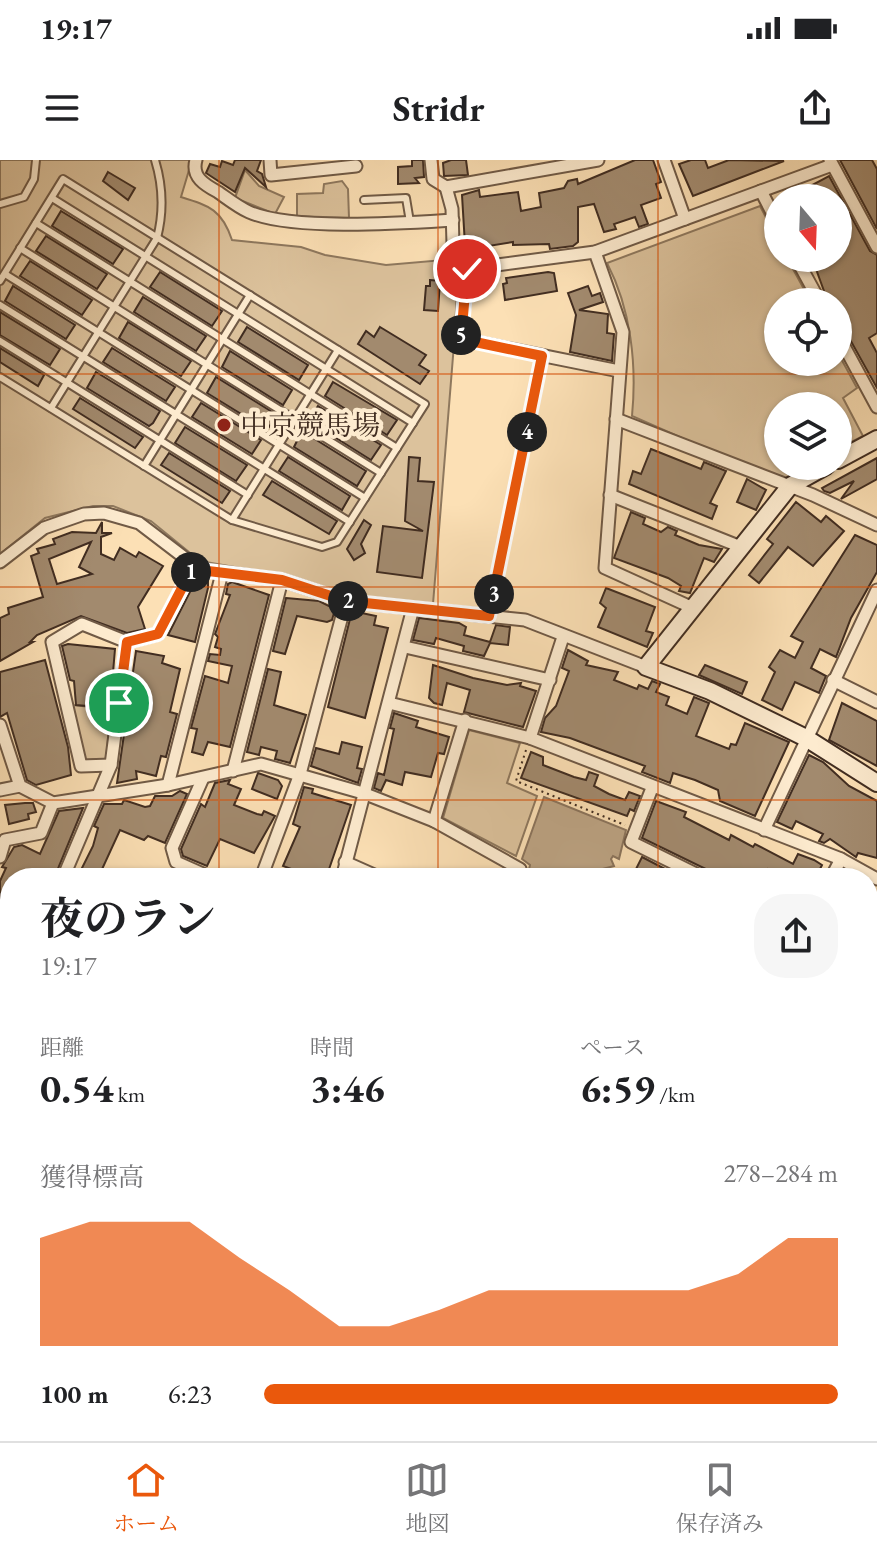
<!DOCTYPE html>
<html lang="ja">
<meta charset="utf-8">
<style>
:root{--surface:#fff;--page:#f6f6f6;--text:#202124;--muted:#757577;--line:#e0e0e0;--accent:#ea580c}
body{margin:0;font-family:"EB Garamond","Noto Serif JP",serif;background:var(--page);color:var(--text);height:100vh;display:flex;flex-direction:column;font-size:30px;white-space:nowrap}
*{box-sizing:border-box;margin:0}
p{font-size:26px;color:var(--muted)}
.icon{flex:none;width:44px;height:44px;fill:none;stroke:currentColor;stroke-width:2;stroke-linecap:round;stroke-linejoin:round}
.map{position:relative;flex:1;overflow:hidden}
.side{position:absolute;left:0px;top:708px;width:878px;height:574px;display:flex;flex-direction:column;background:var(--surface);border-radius:32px 32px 0 0;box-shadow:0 2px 6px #0004}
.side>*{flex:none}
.needle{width:52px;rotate:161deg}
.fabs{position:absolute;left:764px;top:24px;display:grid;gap:16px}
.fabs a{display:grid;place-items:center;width:88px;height:88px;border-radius:50%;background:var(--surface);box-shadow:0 2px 6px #0004;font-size:40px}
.pin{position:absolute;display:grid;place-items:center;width:68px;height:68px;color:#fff;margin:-34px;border:4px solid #fff;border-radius:50%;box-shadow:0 2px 8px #0007}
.km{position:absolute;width:40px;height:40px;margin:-20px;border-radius:50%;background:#222;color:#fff;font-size:22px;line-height:40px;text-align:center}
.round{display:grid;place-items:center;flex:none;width:84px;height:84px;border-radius:32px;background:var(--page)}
.overview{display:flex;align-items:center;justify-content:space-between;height:136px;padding:0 40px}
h1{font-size:44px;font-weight:700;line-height:60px}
.metrics{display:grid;grid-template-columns:repeat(3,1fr);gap:12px;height:136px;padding:8px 40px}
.metrics div{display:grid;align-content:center}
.metrics b{font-size:40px;font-weight:700}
.metrics small{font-size:22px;font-weight:400}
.metrics p{font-size:22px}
.chart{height:224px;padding:16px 40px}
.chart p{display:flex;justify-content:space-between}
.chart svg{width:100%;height:144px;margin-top:8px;fill:var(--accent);opacity:.7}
ul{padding:0 40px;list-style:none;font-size:26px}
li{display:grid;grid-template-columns:128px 96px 1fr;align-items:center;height:60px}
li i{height:20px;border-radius:10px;background:var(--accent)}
.status{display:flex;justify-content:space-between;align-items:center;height:56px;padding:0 40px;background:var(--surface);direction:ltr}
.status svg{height:22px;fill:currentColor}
header{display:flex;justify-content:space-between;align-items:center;height:104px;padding:0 40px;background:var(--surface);font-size:36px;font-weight:700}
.menu{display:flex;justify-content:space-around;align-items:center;height:112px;border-top:2px solid var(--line);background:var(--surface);font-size:22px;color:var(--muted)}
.menu a{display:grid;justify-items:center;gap:4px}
.menu .selected{color:var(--accent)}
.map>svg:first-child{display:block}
.green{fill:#dcc29c;stroke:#8e785e;stroke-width:2}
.water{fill:#bca383;stroke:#8b745c;stroke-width:2}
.building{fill:#a28a6e;stroke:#412d21;stroke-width:2;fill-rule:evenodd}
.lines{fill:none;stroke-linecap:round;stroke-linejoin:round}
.lane-casing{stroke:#705a46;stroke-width:10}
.street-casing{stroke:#705a46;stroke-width:15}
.secondary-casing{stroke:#412d21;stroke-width:20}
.path{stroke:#412d21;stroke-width:2;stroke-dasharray:2 4;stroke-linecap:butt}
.lane{stroke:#fdebcf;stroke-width:6}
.street{stroke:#fdebcf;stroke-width:11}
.secondary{stroke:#fdebcf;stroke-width:16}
.route-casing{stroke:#fff;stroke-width:16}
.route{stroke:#ea580c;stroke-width:10}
.grid{fill:none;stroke:#d7550e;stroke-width:2;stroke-opacity:0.55}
.poi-dot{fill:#8f2418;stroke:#fdebcf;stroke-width:3}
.labels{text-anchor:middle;stroke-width:8;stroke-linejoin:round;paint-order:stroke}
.poi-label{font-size:28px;fill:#412d21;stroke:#fdebcf;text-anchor:start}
</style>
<div class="status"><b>19:17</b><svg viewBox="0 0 49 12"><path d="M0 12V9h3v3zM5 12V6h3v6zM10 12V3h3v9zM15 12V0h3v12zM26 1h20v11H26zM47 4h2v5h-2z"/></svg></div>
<header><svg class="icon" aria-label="menu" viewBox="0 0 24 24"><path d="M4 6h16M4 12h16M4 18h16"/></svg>Stridr<svg class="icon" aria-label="share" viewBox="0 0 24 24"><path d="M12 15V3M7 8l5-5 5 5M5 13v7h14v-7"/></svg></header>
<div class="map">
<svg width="877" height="1281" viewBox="0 0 877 1281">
<rect width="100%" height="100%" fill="#fce0b5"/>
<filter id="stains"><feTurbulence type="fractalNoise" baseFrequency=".0025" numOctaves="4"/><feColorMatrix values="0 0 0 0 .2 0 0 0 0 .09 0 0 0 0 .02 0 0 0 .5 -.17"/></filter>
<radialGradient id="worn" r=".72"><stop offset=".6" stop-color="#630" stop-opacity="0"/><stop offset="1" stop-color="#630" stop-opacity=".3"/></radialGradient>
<g class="green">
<path d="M0,0h192l-11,37c29,9 41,13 51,43l69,7 24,8 61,10 69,-6 3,17 -4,68 -21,260 -82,-9 -70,-20 -81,-14 -49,-40 -38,-15h-20l-48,12 -45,36z"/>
<path d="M245,10l14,16 25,11 -9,17 -40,-16z"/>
<path d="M342,21l6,8 1,29 -52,-2v-22l26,-1 1,-9z"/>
<path d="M760,46l18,34v18h9l24,44h-33v60h60v-9l19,35 -14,10 20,38 -25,13v-43h-60v60h29l-27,15 -148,-65c5,-51 -1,-107 -25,-153z"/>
<path d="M72,545l39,4 -5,50 -22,1z"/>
<path d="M469,570l51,13 -13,40 30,13 -21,60 -73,-38z"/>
<path d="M386,1272h116l3,9h-117z"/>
</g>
<path class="water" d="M544,637l82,33 -7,29 -6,-3 -2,3 3,7 -46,12h-41l3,-13 -8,-6z"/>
<g class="building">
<path d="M235,0h26l-4,11 5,3 4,13 -21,-19 -10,24 -29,-19 4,-9 10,3 2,-6 11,4z"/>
<path d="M412,0h11l1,17 -9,1 4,5 -21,1v-17l14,-1z"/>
<path d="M451,0h15l2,15 -24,1 -1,-13z"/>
<path d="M635,0h18l8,22 -5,2 5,14 -20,7 7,19 -9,3 -4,-10 -21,7 2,5 -12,3 -10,-28 -16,3v35l-5,4 -23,3 -1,-5 -36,1v-3l-25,4 1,11 -17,3 -2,-15h-5l-3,-50 17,-5 1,7 38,-5 3,19 20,-4 -2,-14 25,-5 4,-7 9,-2 1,5z"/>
<path d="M691,0h14l3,8 21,-8 55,1 -91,35 -14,-32z"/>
<path d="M840,0h32l5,9v60z"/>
<path d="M108,12l27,16 -7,12 -25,-19z"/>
<path d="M829,16l41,75 7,4v78l-8,5 8,15v35l-39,-70v-16h-10l-12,-33 24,-14 -2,-57h-50z"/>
<path d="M61,51l62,38 -10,15 -61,-38z"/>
<path d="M46,76l61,38 -10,15 -61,-38z"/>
<path d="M30,101l62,39 -10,15 -62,-39z"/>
<path d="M160,112l62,39 -10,15 -62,-39z"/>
<path d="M548,112l6,1 3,18 -52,9 -2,-16 4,-1 -1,-5z"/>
<path d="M430,120l10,1 -2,30 -14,-1 2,-24h4z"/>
<path d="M13,126l62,39 -9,14 -61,-38z"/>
<path d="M588,126l4,10 8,-3 3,9 -24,8 29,4 -1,19 7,1 -2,27 -42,-9 6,-37 -8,-22z"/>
<path d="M143,137l63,39 -10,15 -62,-39z"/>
<path d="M0,152l60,37 -10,16 -50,-30z"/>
<path d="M128,162l63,39 -10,15 -62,-38z"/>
<path d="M247,167l61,38 -9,15 -61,-38z"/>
<path d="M380,167l46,28 -7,10 10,6 -9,13 -62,-40 8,-13 8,6z"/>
<path d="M0,188l44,27 -6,11 -38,-24z"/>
<path d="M112,188l63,39 -9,14 -63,-39z"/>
<path d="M230,191l62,39 -9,15 -61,-38z"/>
<path d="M96,212l64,39 -7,12 -4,3 -62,-38z"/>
<path d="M216,217l61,38 -10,15 -60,-37z"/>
<path d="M333,222l64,38 -10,15 -62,-39z"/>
<path d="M80,238l63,39 -8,11 -62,-39z"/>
<path d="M201,243l60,37 -9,14 -60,-37z"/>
<path d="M318,246l63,39 -10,15 -62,-39z"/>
<path d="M185,267l62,38 -11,16 -61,-38z"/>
<path d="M302,271l64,40 -9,15 -63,-39z"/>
<path d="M651,289l50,20 3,-7 22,9 -16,32 7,3 -5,13 -83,-35 4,-13 8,3z"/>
<path d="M169,293l61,38 -8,12 -61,-38z"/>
<path d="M288,297l62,39 -8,14 -63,-39z"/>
<path d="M409,297l11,1 -2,23 16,1 -12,96 -45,-6 6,-46 40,5 -18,-10z"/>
<path d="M877,298v21l-36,20 13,-18 -24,12 -6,-2 -2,-3z"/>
<path d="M747,319l19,11 -10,20 -19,-8z"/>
<path d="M272,321l65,40 -8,13 -66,-39z"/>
<path d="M796,342l25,20 5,-6 18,15 -31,35 -25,-19 -29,36 -10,-8 24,-31 -6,-5z"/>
<path d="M631,352l14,6 -2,6 18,8 7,-5 9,4 -2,4 24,10 23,4 -8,13 -10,-4 -14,35 -11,-2 2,-5 -13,-8 -54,-20z"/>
<path d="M364,360l7,5 -10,19 4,9 -11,7 -7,-11z"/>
<path d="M102,362v11h10l-11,4v17l13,6 6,-12 16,9 3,-5 24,14 -25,41 7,22 -18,4 -46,-17 -44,19 -7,7h3l-33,19v-43l9,-4 -1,-6 35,-11 -12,-41 8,-3 -2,-4 18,-5 -2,-5 19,-7 24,1zM91,382l-12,25 13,7 -35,10 -8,-25z"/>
<path d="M855,375l22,10v27l-26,46 -15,39 -16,-8 -9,19 15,8 -7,17 -24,-11 -13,28 -20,-10 13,-28 -6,-5 11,-17 15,8 8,-16 -12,-6z"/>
<path d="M197,418l11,3v7l-13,54 -27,-7z"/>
<path d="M232,422l37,13 -39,152 -22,-5 -5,13 -11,-3 5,-23 -6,-1 14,-52 23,7 4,-17 -24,-5 2,-7 10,1 1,-6 -6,-2 3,-10 -3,-3 15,-39 -4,-1 2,-10z"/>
<path d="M606,428l49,19 -9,24 7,2 -6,14 -49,-20 8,-19 -6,-5z"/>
<path d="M286,438l33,3 16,8 -3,11 -5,2 -30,-6 -12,38 -12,-3z"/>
<path d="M352,451l24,5 -2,9 14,3 -23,90 -37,-11z"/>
<path d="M419,458l40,5 7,4 -2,8 26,7 6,-17 14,2 -2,18 -18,-2 -6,13 -21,-5 1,-5 -28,-8 -2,6 -21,-4z"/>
<path d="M68,484l47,5 -5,59 -34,-3 -2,-24 -4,-1 -8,-34z"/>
<path d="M568,490l20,11 -2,4 32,7 -4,8 23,9 2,-4 9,4 4,-8 8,3 -4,8 13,5 -3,8 21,9 7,-17 15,6 -13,33 33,13 2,-5 5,1 9,-22 44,19 -34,74 -35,-15 -2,-11 -23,-10 -22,-7 -3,10 -28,-11 3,-6 -75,-28 -29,-6 4,-14 11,-12 13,-35 -7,-3z"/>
<path d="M136,491l28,5 -2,7 18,6 -10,43 7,2 -11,43 -5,-1 -5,20 -20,-5 1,8 -20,4z"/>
<path d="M45,500l23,87 3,28 -35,10 -9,-5 -20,-67 -7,4v-45z"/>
<path d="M433,505l40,13 34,7 14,-2 -1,3 16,5 -13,36 -59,-15 6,-22 -23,-7 -5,22 -8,-2 -5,-5z"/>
<path d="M705,505l42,17 -5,12 -43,-19z"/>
<path d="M268,509l13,3 -7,33 32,10 -16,48 -15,-4 2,-8 -16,-4 -2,8 -12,-3z"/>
<path d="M842,543l35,18v45l-48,-26z"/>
<path d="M394,553l24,8 -2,6 33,10 -5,17 -6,-1 -7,24 -26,-5 -3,13 -16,-5 -5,11 -7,-3 4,-15 6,2 10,-46 -4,-1z"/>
<path d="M342,582l20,5 -5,21 5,1 -4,14 -47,-17 5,-18 23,6z"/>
<path d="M531,592l12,5v8l31,12 12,3 3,-8 9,3 -4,11 15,8 16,6 4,-8 11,4 -6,15 -4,-2 -3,7 -106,-38z"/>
<path d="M809,595l14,7 26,24 28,15v57l-19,-5 -2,4 -26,-18 -6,4 -5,-2 4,-7 -27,-13 -4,8 -15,-7z"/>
<path d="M258,613l20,7 4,6 -5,13 -25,-10z"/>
<path d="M230,620l-2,4 13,5 -7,16 23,9 5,1 2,-4 11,5 -21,37 -34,-14 -13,27 -24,-10 -2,-7 20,-45 4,3 10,-24z"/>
<path d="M304,627l9,2 -1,4 39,12 -25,73h-32l3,-7 -14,-5 17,-39 -7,-3z"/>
<path d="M180,631l7,3 -22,49 -17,-7 -4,4 -24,-10 -22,48h-21l16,-32 5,-18 -4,-2 10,-22h18l2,-4 21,7 5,-1 5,-10h17z"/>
<path d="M656,641l30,11 -2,5 45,23 2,-5 22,12 2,-3 38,20 5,-10 16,6 8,5 -3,6 5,2 -1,5h-32l-23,-9 -5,9h-47l2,-3 -76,-37z"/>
<path d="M25,643h8l3,9 -8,2 1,5 -20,5 -4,-19z"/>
<path d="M83,648l-28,68 -8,-4 -2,6h-35v22l-10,24v-43l6,-13 -4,-1 12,-20 8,-2 18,9 19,-43z"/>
<path d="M642,697l25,13 -4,8h-19l-10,-5z"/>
<path d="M868,732l9,5v36l-9,18z"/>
<path d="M10,925v34l-10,3v-33z"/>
<path d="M5,990l5,13v67l-10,3v-82z"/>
<path d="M868,1048l9,5 -3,7 3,1v72l-9,-6z"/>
<path d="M7,1095l3,4v55l-10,1v-58z"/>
<path d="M10,1178v54l-10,2v-54z"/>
<path d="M868,1246l9,4v31h-31l-9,-5 1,-4h30z"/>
<path d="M98,1272h54l-9,9h-67z"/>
<path d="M510,1272h47l2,9h-46z"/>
<path d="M650,1272h54l2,8 -78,1z"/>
<path d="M776,1272h36l6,3 -4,6h-35l-7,-3z"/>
</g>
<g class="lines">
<g class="lane-casing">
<g id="lane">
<path d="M52,38l361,225"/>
<path d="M364,40l42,-2 4,24"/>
<path d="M0,44l24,-7 10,-18 2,-19"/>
<path d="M36,63l361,225"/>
<path d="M20,88l361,225"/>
<path d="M5,114l360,224"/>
<path d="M0,121l63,-102 362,225 -88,138 -15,5 -90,-27"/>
<path d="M0,145l350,217"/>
<path d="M0,181l248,154"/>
<path d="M0,217l232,143 106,-170"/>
<path d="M51,248l106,-170c7,-27 6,-52 -2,-78"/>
<path d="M144,306l106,-171"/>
</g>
</g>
<g class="street-casing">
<g id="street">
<path d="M196,0c-5,17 9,25 22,32 10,7 20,15 31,20 44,19 155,11 204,8"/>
<path d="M270,0l1,15 85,-9"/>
<path d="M431,0l2,19 13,8 152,-27"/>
<path d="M664,0l21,59"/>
<path d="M830,0l47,87"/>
<path d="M446,27l6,22 1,35 14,25 -6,70 158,32"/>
<path d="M761,31l17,33"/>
<path d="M595,92l28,80 -18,236 88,40"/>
<path d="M796,98l24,44"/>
<path d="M467,109l128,-17 237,-87"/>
<path d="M838,175l39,72"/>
<path d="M616,259l197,76 64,30"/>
<path d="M610,335l131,52"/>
<path d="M0,402l44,-34 40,-14 20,-1 35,10 55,42 14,6 74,9 64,21 179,19 121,47"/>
<path d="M405,487l145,33"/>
<path d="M833,520l44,22"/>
<path d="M389,543l141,35 311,121 36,20"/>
<path d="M0,565l20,61 33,17 115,-18 93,-21 102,29 71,28 86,48 -3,9"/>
<path d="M530,578l33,-101"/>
<path d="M111,605l-30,1 -29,-124 30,-18 45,18"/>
<path d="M233,611l49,-191"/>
<path d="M203,618l-31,70 4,14 36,16"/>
<path d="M168,625l54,-212"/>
<path d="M652,628l-21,54 73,36"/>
<path d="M0,630l20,-4"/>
<path d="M434,661l31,-101"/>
<path d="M764,670l113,-240"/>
<path d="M0,697l5,-17 36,-7 12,-30"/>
<path d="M345,702l36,16"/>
<path d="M63,718l48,-113 16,-123 31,-8 36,-69"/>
<path d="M261,718l39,-104 46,-173"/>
<path d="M342,718l71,-270"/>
<path d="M625,718h2"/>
<path d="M831,718l10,-19"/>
<path d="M0,796l10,-3"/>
<path d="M868,809l9,-17"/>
<path d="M868,860l9,7"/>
<path d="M0,887l10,-3"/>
<path d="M868,946l9,7"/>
<path d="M0,983l10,-4"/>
<path d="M868,1037l9,8"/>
<path d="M868,1138l9,5"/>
<path d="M868,1191l9,-17"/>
<path d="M54,1272l1,9"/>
<path d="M192,1272l3,9"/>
<path d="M268,1272l3,9"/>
<path d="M346,1272l2,9"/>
<path d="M565,1272l3,9"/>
<path d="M734,1272l18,9"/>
<path d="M151,1281l31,-9"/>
<path d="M723,1281l18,-5"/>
<path d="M825,1281l5,-9"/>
</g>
</g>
<g class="secondary-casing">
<g id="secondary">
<path d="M838,300l39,-21"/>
<path d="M826,306l-36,20 -144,181 64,24 96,47 71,45"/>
<path d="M0,1086l10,-4"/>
<path d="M868,1228l9,4"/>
</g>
</g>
<g class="path">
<path d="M492,445l48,-240"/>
<path d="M526,590l-10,31 109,44"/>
</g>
<use href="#lane" class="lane"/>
<use href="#street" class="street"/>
<use href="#secondary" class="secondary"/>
</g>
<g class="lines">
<g class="route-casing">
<path id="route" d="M119,543l8,-61 31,-8 36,-69 14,6 74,9 64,21 143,15 53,-260 -81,-17 6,-70"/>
</g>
<use href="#route" class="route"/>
</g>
<path class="grid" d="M219,0v718M438,0v718M658,0v718M0,214h877M0,427h877M0,640h877M0,854h10M868,854h9M0,1068h10M868,1068h9M219,1272v9M438,1272v9M658,1272v9"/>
<circle class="poi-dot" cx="224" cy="265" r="8"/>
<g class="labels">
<g class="poi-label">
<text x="240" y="275">中京競馬場</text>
</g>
</g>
<rect width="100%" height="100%" filter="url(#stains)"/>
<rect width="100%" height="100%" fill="url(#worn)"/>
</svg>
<div class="fabs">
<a><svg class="needle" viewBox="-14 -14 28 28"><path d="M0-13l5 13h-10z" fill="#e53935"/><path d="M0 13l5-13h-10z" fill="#757577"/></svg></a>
<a><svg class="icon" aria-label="locate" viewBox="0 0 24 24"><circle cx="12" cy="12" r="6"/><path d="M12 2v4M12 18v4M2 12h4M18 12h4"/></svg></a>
<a><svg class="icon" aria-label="layers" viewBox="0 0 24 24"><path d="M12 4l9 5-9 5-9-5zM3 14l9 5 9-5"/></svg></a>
</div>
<div class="pin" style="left:119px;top:543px;background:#1e9e55"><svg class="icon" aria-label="arrive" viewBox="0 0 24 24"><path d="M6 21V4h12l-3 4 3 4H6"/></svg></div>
<div class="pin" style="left:467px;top:109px;background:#d93025"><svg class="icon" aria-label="check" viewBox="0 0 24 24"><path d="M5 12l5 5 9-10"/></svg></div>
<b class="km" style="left:191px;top:412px">1</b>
<b class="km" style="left:348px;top:441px">2</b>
<b class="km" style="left:494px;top:434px">3</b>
<b class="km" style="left:527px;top:272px">4</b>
<b class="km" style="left:461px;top:175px">5</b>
<section class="side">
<div class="overview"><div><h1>夜のラン</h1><p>19:17</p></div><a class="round"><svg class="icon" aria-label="share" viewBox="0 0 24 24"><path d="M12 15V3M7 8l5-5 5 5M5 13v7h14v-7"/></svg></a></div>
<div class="metrics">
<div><p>距離</p><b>0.54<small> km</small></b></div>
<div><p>時間</p><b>3:46</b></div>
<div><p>ペース</p><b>6:59<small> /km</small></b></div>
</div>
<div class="chart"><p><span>獲得標高</span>278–284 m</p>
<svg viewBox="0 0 160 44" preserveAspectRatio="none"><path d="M0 44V11L10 6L20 6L30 6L40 17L50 27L60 38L70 38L80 33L90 27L100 27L110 27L120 27L130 27L140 22L150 11L160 11V44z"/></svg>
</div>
<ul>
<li><b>100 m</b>6:23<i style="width:100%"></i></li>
</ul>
</section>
</div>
<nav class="menu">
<a class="selected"><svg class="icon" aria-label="home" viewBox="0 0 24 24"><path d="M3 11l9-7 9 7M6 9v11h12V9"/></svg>ホーム</a>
<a><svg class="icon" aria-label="map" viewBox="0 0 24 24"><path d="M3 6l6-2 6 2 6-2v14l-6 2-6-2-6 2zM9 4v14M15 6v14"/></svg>地図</a>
<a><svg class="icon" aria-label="saved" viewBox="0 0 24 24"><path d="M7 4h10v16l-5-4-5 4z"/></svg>保存済み</a>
</nav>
